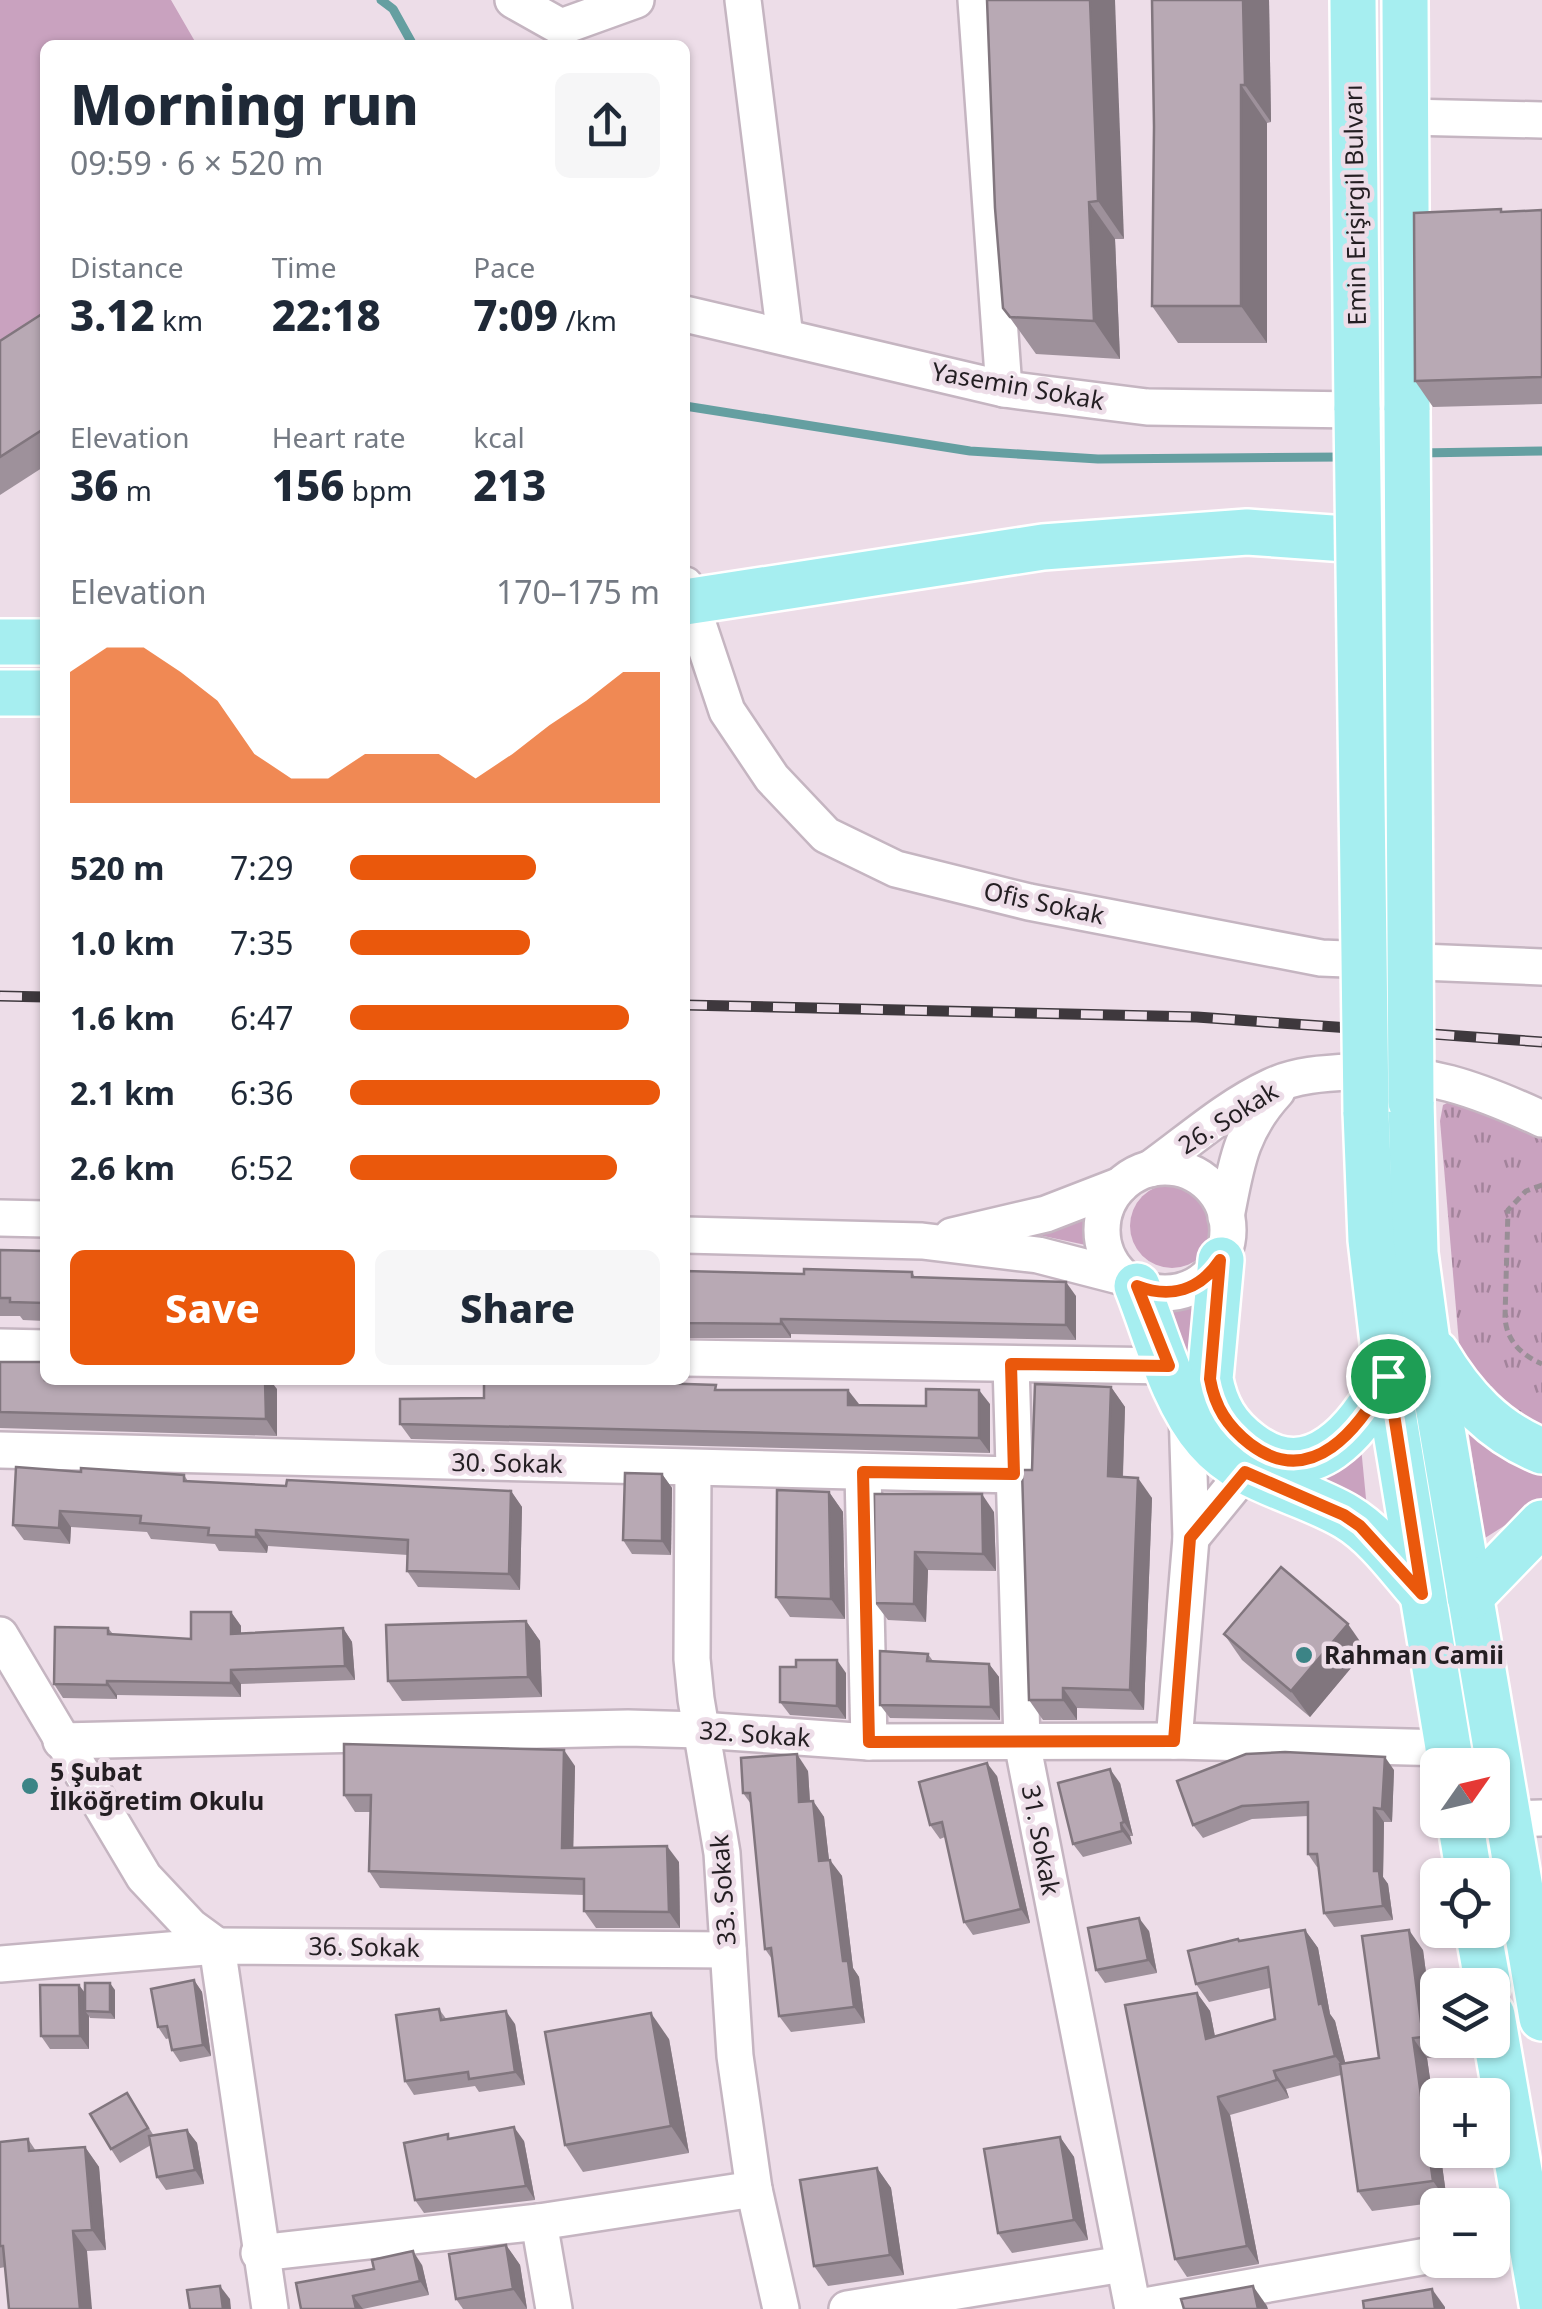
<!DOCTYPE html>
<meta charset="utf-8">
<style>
:root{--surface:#fff;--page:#f6f6f7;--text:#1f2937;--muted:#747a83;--accent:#ea580c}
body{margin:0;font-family:"Noto Sans",sans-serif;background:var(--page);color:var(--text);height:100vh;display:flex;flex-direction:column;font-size:38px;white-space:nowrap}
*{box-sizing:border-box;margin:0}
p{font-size:32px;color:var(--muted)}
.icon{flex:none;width:55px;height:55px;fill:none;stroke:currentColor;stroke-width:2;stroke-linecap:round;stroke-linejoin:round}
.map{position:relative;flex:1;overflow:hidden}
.side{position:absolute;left:40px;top:40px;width:650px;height:1345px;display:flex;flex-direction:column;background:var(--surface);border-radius:15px;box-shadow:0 2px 8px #0004}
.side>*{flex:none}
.needle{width:65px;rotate:56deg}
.buttons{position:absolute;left:1420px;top:1748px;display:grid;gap:20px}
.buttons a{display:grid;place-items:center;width:90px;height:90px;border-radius:15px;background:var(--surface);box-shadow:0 2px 8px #0004;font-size:50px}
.pin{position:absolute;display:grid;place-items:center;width:85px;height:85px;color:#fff;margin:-42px;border:5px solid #fff;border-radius:50%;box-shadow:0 2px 10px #0007}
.round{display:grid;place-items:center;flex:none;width:105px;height:105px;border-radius:15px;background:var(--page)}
.summary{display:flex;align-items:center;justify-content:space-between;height:170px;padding:0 30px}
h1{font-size:55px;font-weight:800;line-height:75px}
.metrics{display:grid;grid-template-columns:repeat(3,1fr);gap:15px;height:170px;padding:10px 30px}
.metrics div{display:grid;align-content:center}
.metrics b{font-size:42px;font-weight:800}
.metrics small{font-size:28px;font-weight:400}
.metrics p{font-size:28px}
.chart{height:280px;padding:20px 30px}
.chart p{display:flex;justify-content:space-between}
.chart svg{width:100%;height:180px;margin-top:10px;fill:var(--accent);opacity:.7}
.cta{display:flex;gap:20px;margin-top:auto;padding:20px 30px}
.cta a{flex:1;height:115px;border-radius:15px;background:var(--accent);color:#fff;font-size:40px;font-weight:800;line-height:115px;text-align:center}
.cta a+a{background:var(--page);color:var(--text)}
ul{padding:0 30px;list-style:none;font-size:32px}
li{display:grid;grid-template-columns:160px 120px 1fr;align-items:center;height:75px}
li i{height:25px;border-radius:12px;background:var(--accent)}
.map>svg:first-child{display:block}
.grass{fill:#c9a2bf}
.park{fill:url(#park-tufts)}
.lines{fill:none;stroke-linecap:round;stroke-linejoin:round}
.stream{stroke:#659fa1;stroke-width:9}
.minor-casing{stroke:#c5b5c1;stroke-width:40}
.major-casing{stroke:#fff;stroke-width:50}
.path{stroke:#998e96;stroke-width:5;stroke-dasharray:8 5;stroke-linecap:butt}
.minor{stroke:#fff;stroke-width:35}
.major{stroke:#a6eef0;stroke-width:45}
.rail-casing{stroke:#3e383d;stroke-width:11}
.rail{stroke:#eddde8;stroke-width:8;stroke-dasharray:22;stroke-linecap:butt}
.major-bridge-casing{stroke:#fff;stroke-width:50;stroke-linecap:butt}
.major-bridge{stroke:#a6eef0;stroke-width:45}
.wall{fill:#9e919b}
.shaded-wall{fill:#81767e}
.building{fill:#b8a9b4;stroke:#81767e;stroke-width:2.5}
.route-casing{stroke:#fff;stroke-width:20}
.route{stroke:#ea580c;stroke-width:12}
.poi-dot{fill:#3c8486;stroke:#eddde8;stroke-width:4}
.labels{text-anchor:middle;stroke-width:9;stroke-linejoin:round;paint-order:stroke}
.street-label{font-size:25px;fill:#231e22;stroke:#eddde8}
.poi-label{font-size:25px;font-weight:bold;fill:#231e22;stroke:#eddde8;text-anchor:start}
</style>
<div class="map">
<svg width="1542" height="2309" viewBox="0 0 1542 2309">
<defs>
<pattern id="park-tufts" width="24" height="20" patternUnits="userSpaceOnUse" patternTransform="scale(2.5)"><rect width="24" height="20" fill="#c9a2bf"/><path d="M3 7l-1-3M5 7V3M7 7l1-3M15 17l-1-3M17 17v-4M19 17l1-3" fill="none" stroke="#a3839b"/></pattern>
</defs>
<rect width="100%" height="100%" fill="#eddde8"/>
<g class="grass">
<path d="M0,0h171l26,45h-152v275l-45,30z"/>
<circle cx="1172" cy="1226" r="42"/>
<path d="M1092,1216l3,31 -61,-13z"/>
<path d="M1203,1299l-6,83 -30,-79z"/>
<path d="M1468,1429l39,29 35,16v28l-57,36z"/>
<path d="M1361,1447l6,62 -58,-36z"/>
</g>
<path class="park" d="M1459,1097l83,41v304l-80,-63 -22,-258 3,-16z"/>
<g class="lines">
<g class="stream">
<path d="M381,0l12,9 20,36"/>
<path d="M685,406l285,45 128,8 245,-2"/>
<path d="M1419,453l123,-2"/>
</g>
<g class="minor-casing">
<g id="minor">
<path d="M513,0l48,27"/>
<path d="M743,0l42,337"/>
<path d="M976,0l28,389"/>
<path d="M561,27l75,-27"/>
<path d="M1406,117l136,3"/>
<path d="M685,314l319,75 143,18 210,3"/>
<path d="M685,585l42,126 45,67 54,57 70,34 133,33 292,56 221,9"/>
<circle cx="1165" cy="1230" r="63"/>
<path d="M1150,1169c39,-28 77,-62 120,-82 25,-12 54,-14 82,-15 74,-1 123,16 190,47"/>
<path d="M1226,1217c10,-52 14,-86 51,-126"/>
<path d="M0,1218l45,1"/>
<path d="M685,1235l237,6 116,14 85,22"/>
<path d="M952,1236l94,-22 75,-29"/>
<path d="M0,1347l45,1"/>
<path d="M685,1358l484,8"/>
<path d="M1011,1364l11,378 111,567"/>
<path d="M0,1450l1014,25"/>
<path d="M693,1468l-1,191 4,40 26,154 13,203 19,133 27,120"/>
<path d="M863,1472l6,270"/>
<path d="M1191,1538l54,-66"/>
<path d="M0,1635l144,242 47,50 26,19 53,363"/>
<path d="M61,1741l567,-13 72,2 169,12 305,-1 274,7"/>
<path d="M1174,1741l17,-203 -4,-128"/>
<path d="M1508,1819l34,-1"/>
<path d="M0,1964l217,-18 511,4"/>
<path d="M539,2222l15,87"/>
<path d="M1492,2244l38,-6"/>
<path d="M259,2253l280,-31 215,-33"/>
<path d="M1133,2308l305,-54"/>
<path d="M847,2309l276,-45"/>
</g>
</g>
<g class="major-casing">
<g id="major">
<path d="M1353,0l4,410"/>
<path d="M1405,0l2,410"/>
<path d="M685,602l358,-55 204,-15 113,8"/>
<path d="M0,642h45"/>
<path d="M0,693h45"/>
<path d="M1411,1102l4,151 11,82 116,683"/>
<path d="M1366,1112l5,128 16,137 64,388"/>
<path d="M1221,1260l-11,119c5,28 17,48 40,65 62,47 110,-16 137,-67"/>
<path d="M1137,1286c20,50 35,113 70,154 37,43 93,49 140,77 30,18 52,50 75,76"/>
<path d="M1436,1353c26,44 58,79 106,98"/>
<path d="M1470,1597l72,-74"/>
<path d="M1460,1820l9,55"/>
<path d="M1478,1930l10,55"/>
<path d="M1492,2015l50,289"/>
</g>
</g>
<path class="path" d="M1542,1185l-16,6 -18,19 -3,107c1,23 16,38 37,47"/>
<use href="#minor" class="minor"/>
<use href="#major" class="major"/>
<g class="rail-casing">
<g id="rail">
<path d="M0,996l45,1"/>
<path d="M685,1005l512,12 345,25"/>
</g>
</g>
<use href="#rail" class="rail"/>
<g class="major-bridge-casing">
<g id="major-bridge">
<path d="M1357,410l9,702"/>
<path d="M1407,410l4,692"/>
</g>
</g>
<use href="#major-bridge" class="major-bridge"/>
</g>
<g class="wall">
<path d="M987,0l137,239h-9l5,120 -84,-5 -33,-46z"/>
<path d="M1152,0h117l2,122 -4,1v220h-89l-26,-37 2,-179z"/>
<path d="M1542,210v194l-109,3 -18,-26 88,-169z"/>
<path d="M45,312v154l-45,29v-154z"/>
<path d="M0,1250l45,1v70l-22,-1 -3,-4h-20z"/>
<path d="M685,1271l119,3 108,-2 3,5 161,19v44l-285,-6v4h-106z"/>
<path d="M0,1362l277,27v47l-277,-8z"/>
<path d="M1111,1387l14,20 -2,70 29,21 -8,212 -67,-2v12h-34l-14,-20 3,-230z"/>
<path d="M719,1390l140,15 67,1 64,-2v49l-579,-14 -11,-15 84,-26z"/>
<path d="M81,1472l103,3 4,6 98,5 225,5 11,16 -2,83 -102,-3 -11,-16 1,-16 -140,-9 -1,7 -48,-2 -4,-7 -64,-5 -4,-7 -76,-5 -1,17 -46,-4 -11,-15z"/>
<path d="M662,1474l10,14 -1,67 -39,-1 -9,-14z"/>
<path d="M829,1492l14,20 2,107 -55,-2 -14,-20z"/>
<path d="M874,1494l120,18 2,59 -68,-1 -2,52 -38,-2 -13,-17z"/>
<path d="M231,1612l10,14v8l102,-6 9,14 3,38 -114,4v13l-124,-2v4l-54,-1 -9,-14 54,-56 5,6 78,5z"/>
<path d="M526,1621l14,20 2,56 -140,4 -14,-20z"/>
<path d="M1224,1634l142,16 -56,67 -68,-57z"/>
<path d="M928,1654l5,7 56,3 10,13 1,43 -110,-2 -10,-13z"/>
<path d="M846,1673v46l-56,-4 -10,-13z"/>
<path d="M575,1766l-2,82 106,14 1,66h-84l-12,-17v-16l-204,-7 -11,-17 1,-59h-15l-11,-17z"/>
<path d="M1394,1770l-2,52h-8l-1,55 5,7 5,36 -59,7 -10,-14 -5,-46h-2l-9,-13v-38l-56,3 -49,19 -10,-13 -16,-44z"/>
<path d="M808,1771l2,30h3l11,16 5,43 13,16 11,92 6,9 6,46 -74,9 -12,-16 -7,-57 -7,-10 -14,-145 -8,-11z"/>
<path d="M997,1776l33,147 -57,12 -9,-13 -19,-85 -5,2 -10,-14z"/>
<path d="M1120,1783l13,53h-3l2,8 -49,13 -10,-13z"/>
<path d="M1305,1930l13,18 12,66 5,7 10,42 34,-5 44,-108 14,107 -10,1 20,143 -75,10 -14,-20 -17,-116 -55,14 3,9 -59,17 29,149 -72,13 -12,-18 22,-266 13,18 5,26 60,-18 -5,-31 -61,14 -13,-18 42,-45 2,2z"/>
<path d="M1149,1931l8,42 -52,10 -9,-13z"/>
<path d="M194,1980l8,12 9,64 -31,6 -8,-12 -2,-12 -4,1 -8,-12z"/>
<path d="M115,1990v29l-25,-1 -1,-2v33h-39l-9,-13 44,-42z"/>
<path d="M439,2009l8,11 68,4 10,61 -46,7 -4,-6 -61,9 -9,-14z"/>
<path d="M669,2039l20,114 -106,19 -18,-27z"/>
<path d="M127,2093l27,43 33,-6 10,13 7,41 -38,6 -9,-13 -6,-32 -31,18 -9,-14z"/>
<path d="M1060,2137l14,20 14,83 -76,13 -14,-20z"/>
<path d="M28,2139l8,12 49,-4 14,20 7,83 -19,1 -87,17v-126z"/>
<path d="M451,2139l73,2 11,59 -111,13 -9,-13z"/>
<path d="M877,2168l14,20 13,87 -76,11 -14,-20z"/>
<path d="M506,2245l14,20 7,44h-64l-7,-10z"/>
<path d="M422,2265l7,30 -66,14h-62z"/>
</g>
<g class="shaded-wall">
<path d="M1090,0h25l9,239 -26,-38z"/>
<path d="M1243,0h26l2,122 -26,-37z"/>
<path d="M1241,85l26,38v220l-26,-37z"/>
<path d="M1089,202l26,37 5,120 -26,-38z"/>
<path d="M1066,1282l10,14v44l-10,-15z"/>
<path d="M781,1319l10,15v4l-10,-14z"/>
<path d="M265,1380h5l7,9v47l-11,-17z"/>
<path d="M1111,1387l14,20 -3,89 -14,-20z"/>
<path d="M848,1390l11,14 -11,1z"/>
<path d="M979,1390l11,14v49l-11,-15z"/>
<path d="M662,1474l10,14 -1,67 -9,-14z"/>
<path d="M1138,1478l14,20 -8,212 -14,-20z"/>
<path d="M511,1491l11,16 -2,83 -11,-16z"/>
<path d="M829,1492l14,20 2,107 -14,-20z"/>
<path d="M982,1494l12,18 2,59 -13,-17z"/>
<path d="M60,1511l11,16 -1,17 -11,-16z"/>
<path d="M256,1530l12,16 -1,7 -11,-16z"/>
<path d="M915,1552l13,18 -2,52 -12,-18z"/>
<path d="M231,1612l10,14v22l-10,-14z"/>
<path d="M526,1621l14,20 2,56 -14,-20z"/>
<path d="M1348,1624l18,26 -56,67 -19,-26z"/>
<path d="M343,1628l9,14 3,38 -10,-14z"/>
<path d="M837,1660l9,13v46l-9,-13z"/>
<path d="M989,1664l10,13 1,43 -9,-13z"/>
<path d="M231,1670l10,14v13l-10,-14z"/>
<path d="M107,1681l10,14v4l-10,-14z"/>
<path d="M1063,1688l14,20v12l-14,-20z"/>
<path d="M564,1750l11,16 -2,98 -11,-16z"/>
<path d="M797,1754l11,17 3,48 -12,-17z"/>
<path d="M1385,1757l9,13 -2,52 -10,-13z"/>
<path d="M987,1763l10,13 33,147 -9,-14z"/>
<path d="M1110,1769l10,14 13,53 -9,-14z"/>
<path d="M813,1801l11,16 7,60 -12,-16z"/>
<path d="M1374,1808l10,14 -1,55 5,7 5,36 -10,-14 -9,-35z"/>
<path d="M1121,1823l9,13 2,8 -10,-13z"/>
<path d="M667,1846l12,16 1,66 -11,-16z"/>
<path d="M830,1860l12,16 11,92 6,9 6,46 -11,-16 -11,-46z"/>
<path d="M1139,1918l10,13 8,42 -9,-13z"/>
<path d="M1305,1930l13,18 12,66 5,7 13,53 -13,-18 -16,-52z"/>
<path d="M1409,1930l14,20 14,107 -14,-20z"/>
<path d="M194,1980l8,12 9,64 -8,-11z"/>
<path d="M110,1983l5,7v29l-5,-7z"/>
<path d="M79,1985l10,13 -4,13 4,5v33l-9,-13z"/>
<path d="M1197,1993l13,18 9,46 -13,-18z"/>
<path d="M506,2011l9,13 10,61 -10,-13z"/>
<path d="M651,2013l18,26 20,114 -18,-27z"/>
<path d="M1413,2038l14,20 11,74v18h2l7,51 -14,-20z"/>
<path d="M1274,2071l12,18 3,9 -12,-18z"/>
<path d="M1218,2097l12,18 29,149 -12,-18z"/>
<path d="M514,2127l10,14 11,59 -9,-14z"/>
<path d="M187,2130l10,13 7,41 -9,-14z"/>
<path d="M1060,2137l14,20 14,83 -14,-20z"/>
<path d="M85,2147l14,20 7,83 -14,-20z"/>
<path d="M877,2168l14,20 13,87 -14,-20z"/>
<path d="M73,2231l14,20 5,58h-12z"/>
<path d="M506,2245l14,20 7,44 -14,-20z"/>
<path d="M413,2251l9,14 7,30 -9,-14z"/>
<path d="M220,2286l10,13 1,10h-8z"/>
<path d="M1253,2286l14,20 1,3h-10z"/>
<path d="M1432,2289l13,18v2h-10z"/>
<path d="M353,2296l10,13h-7z"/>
</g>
<g class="building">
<path d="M987,0h103l8,201 -9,1 5,119 -84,-4 -7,-9 -8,-100z"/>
<path d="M1152,0h91l2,85h-4v221h-89l2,-179z"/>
<path d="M1501,209v3l41,-2v167l-127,4 -1,-168z"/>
<path d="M45,312v116l-45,29v-116z"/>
<path d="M0,1250l45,1v52l-35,-1v-4h-10z"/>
<path d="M804,1269l108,3v5l154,5v43l-285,-6v5l-96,-1v-52l119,3z"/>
<path d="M0,1362h45v18h220l1,39 -266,-7z"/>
<path d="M484,1380h79l153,5 -1,5h133v15l78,1v-17l53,1v48l-579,-14v-25l84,-1z"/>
<path d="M1035,1384l76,3 -3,89 30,2 -8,212 -67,-2v12h-34l-7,-230h10z"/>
<path d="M16,1467l65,5v-4l103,7v6l102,5 1,-6 224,11 -2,83 -102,-3 1,-31 -152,-10v7l-48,-2 1,-7 -69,-5 1,-7 -81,-5 -1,17 -46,-3z"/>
<path d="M625,1473l37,1v67l-39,-1z"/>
<path d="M777,1490l52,2 2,107 -55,-2z"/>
<path d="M874,1494h108l1,60 -68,-2 -1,52 -39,-1z"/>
<path d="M1281,1567l67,57 -57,67 -67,-57z"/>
<path d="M191,1612h40v22l112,-6 2,38 -114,4v13l-124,-2v4l-53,-1 1,-57 53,1v6l83,5z"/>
<path d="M526,1621l2,56 -140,4 -2,-56z"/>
<path d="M880,1651l48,3 -1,7 62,3 2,43 -111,-2z"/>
<path d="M796,1660h41v46l-57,-4v-35h16z"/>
<path d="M344,1744l220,6 -2,98 105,-2 2,66 -85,-1v-32l-215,-8 2,-76h-27z"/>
<path d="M1285,1752l100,5 -3,52 -8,-1v63h5l4,35 -59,7 -7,-59h-9v-52l-66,4 -49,19 -16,-44 69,-27z"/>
<path d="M797,1754l2,48 14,-1 6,60 11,-1 13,101h5l6,46 -75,9 -8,-68 -6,1 -15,-156h-7l-2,-35z"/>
<path d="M987,1763l34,146 -57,13 -22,-100 -12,3 -11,-43z"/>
<path d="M1110,1769l14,53 -3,1 1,8 -49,13 -15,-61z"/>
<path d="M1139,1918l9,42 -52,10 -8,-42z"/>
<path d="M1305,1930l14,74 3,-1 13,53 -61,15 3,9 -59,17 29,149 -72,13 -50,-254 72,-12 9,46 69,-20 -7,-52 -72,17 -8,-33 50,-12 1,2z"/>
<path d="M1409,1930l14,107 -10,1 20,143 -75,10 -18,-127 39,-6 -17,-122z"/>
<path d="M194,1980l9,65 -31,5 -5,-24 -9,1 -7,-38z"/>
<path d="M85,1983h25v29l-25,-1z"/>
<path d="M40,1985h39l1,51h-39z"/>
<path d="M439,2009l2,11 65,-9 9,61 -46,7 -1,-7 -63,9 -9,-66z"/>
<path d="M651,2013l20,113 -106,19 -20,-113z"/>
<path d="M127,2093l21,35 -37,21 -21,-35z"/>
<path d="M514,2127l12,59 -111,14 -11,-57 44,-9v5z"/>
<path d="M187,2130l8,40 -38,7 -8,-41z"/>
<path d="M1060,2137l14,83 -76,13 -14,-84z"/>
<path d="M28,2139l1,12 56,-4 7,83 -19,1 7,78h-71l-6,-63h-3v-104z"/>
<path d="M877,2168l13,87 -76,11 -14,-86z"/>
<path d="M506,2245l7,44 -57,10 -7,-45z"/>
<path d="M413,2251l7,30 -67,15 3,13h-55l-5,-26 78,-14 -2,-9z"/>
<path d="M220,2286l3,23h-33l-3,-19z"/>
<path d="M1253,2286l5,23h-74l-3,-10z"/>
<path d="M1432,2289l3,20h-71l-1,-8z"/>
</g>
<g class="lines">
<g class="route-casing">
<path id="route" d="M1220,1260l-10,119c5,28 17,47 40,65 62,47 110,-16 138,-68l34,218 -62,-68 -16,-11 -99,-43 -55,66 -16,203 -305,1 -6,-270 151,2 -3,-110 158,2 -32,-80c34,13 63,4 83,-26z"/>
</g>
<use href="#route" class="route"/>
</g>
<g class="poi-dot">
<circle cx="1304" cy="1655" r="10"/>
<circle cx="30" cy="1786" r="10"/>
</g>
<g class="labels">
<g class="street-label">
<text transform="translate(1355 205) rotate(-91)" y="9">Emin Erişirgil Bulvarı</text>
<text transform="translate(1018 386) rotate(10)" y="9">Yasemin Sokak</text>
<text transform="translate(1044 903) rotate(12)" y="9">Ofis Sokak</text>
<text transform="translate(1228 1118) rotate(-32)" y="9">26. Sokak</text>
<text transform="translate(507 1463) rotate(1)" y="9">30. Sokak</text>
<text transform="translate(755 1734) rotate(4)" y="9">32. Sokak</text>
<text transform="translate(1041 1840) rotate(79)" y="9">31. Sokak</text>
<text transform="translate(723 1890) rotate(-94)" y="9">33. Sokak</text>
<text transform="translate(364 1947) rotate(1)" y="9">36. Sokak</text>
</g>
<g class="poi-label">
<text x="1324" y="1664">Rahman Camii</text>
<text x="50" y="1781">5 Şubat<tspan x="50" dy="29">İlköğretim Okulu</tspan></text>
</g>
</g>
</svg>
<div class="buttons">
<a><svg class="needle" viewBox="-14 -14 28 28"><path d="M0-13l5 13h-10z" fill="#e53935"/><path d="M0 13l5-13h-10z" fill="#747a83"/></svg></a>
<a><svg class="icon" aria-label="locate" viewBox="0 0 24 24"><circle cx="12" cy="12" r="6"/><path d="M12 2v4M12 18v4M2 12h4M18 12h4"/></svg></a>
<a><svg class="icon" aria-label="layers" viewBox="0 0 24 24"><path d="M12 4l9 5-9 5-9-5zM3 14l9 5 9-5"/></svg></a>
<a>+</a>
<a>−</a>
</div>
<div class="pin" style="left:1388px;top:1376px;background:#1e9e55"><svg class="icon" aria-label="arrive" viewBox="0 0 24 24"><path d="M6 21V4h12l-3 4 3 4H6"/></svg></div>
<section class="side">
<div class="summary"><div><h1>Morning run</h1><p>09:59 · 6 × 520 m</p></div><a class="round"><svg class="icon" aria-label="share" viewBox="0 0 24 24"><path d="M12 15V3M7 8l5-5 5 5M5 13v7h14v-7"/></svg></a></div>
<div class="metrics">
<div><p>Distance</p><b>3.12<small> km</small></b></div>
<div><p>Time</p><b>22:18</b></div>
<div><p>Pace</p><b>7:09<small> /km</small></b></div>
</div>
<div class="metrics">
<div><p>Elevation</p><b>36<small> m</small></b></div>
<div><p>Heart rate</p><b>156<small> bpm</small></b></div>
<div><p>kcal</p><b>213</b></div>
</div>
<div class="chart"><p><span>Elevation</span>170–175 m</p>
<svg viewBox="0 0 160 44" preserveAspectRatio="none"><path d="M0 44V12L10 6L20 6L30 12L40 19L50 32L60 38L70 38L80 32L90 32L100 32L110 38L120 32L130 25L140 19L150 12L160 12V44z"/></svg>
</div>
<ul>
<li><b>520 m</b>7:29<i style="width:60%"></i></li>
<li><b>1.0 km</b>7:35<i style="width:58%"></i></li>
<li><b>1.6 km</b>6:47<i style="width:90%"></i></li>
<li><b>2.1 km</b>6:36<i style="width:100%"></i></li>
<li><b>2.6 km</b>6:52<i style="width:86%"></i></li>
</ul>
<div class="cta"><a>Save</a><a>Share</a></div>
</section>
</div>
